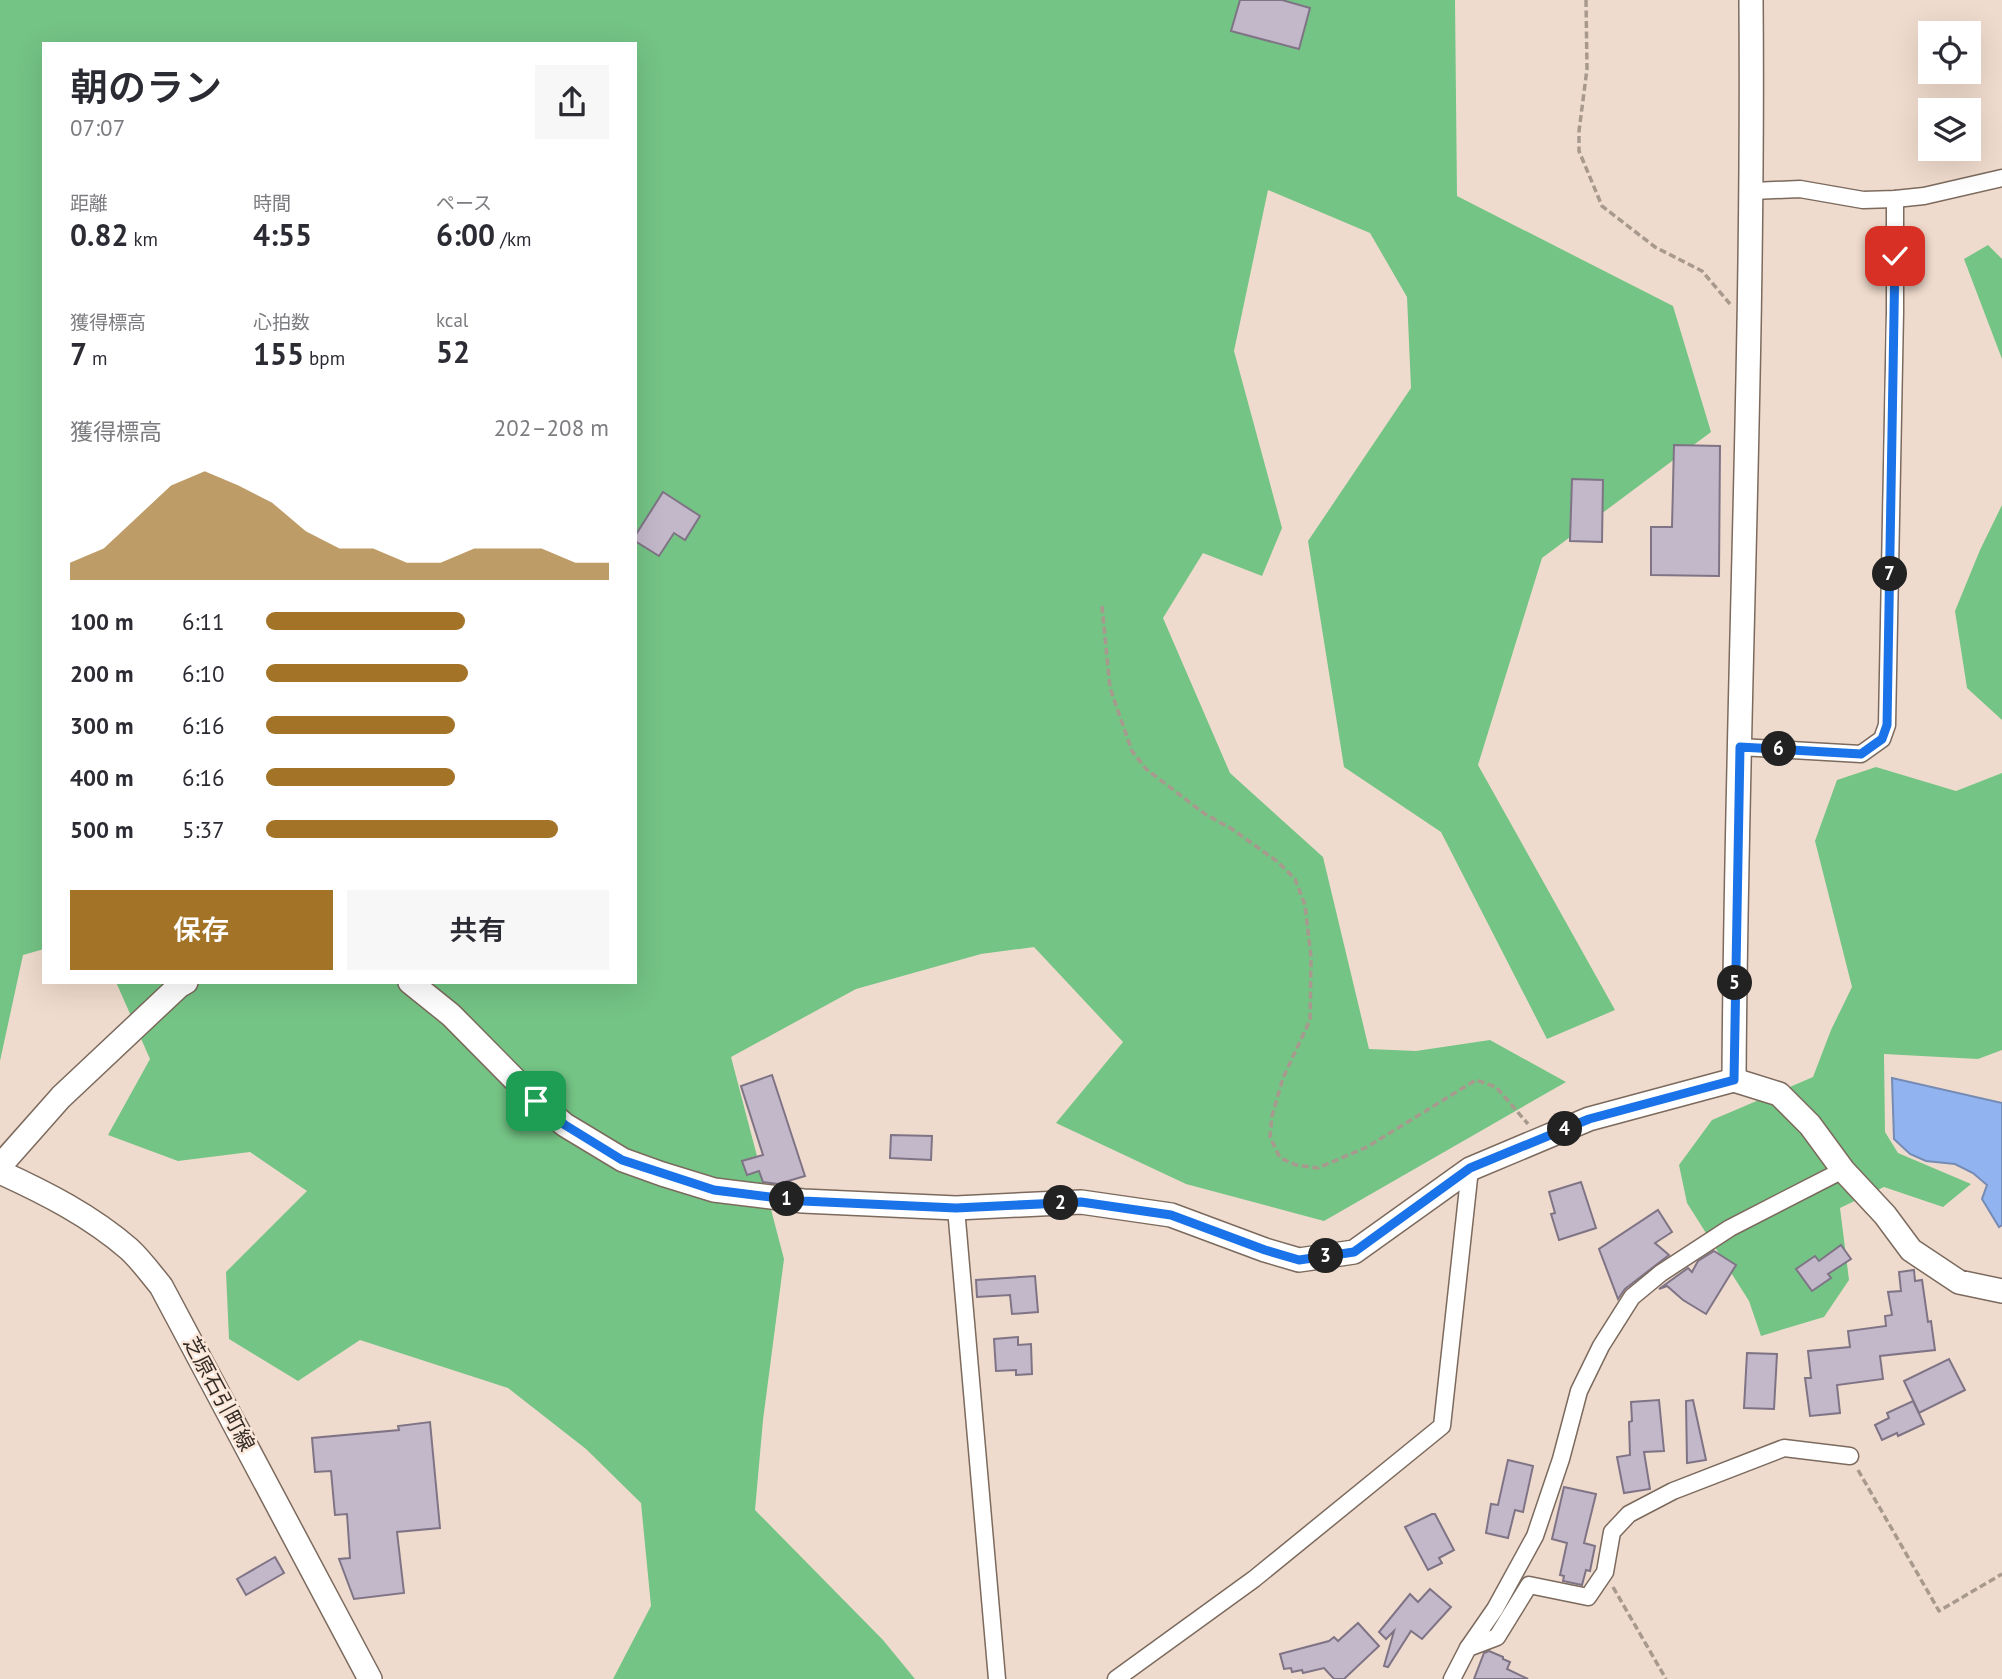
<!DOCTYPE html>
<html lang="ja">
<meta charset="utf-8">
<style>
:root{--surface:#fff;--page:#f7f7f7;--text:#2b2b33;--muted:#7c7c81;--accent:#a37327}
body{margin:0;font-family:"PT Sans","Noto Sans JP",sans-serif;background:var(--page);color:var(--text);height:100vh;display:flex;flex-direction:column;font-size:26px;white-space:nowrap}
*{box-sizing:border-box;margin:0}
p{font-size:23px;color:var(--muted)}
.icon{flex:none;width:38px;height:38px;fill:none;stroke:currentColor;stroke-width:2;stroke-linecap:round;stroke-linejoin:round}
.map{position:relative;flex:1;overflow:hidden}
.details{position:absolute;left:42px;top:42px;width:595px;height:942px;display:flex;flex-direction:column;background:var(--surface);border-radius:0px;box-shadow:0 7px 28px #0002}
.details>*{flex:none}
.controls{position:absolute;left:1918px;top:21px;display:grid;gap:14px}
.controls a{display:grid;place-items:center;width:63px;height:63px;border-radius:0px;background:var(--surface);box-shadow:0 7px 28px #0002;font-size:35px}
.pin{position:absolute;display:grid;place-items:center;width:60px;height:60px;color:#fff;margin:-30px;border-radius:14px;box-shadow:0 4px 10px #0006}
.km{position:absolute;width:35px;height:35px;margin:-18px;border-radius:50%;background:#222;color:#fff;font-size:19px;line-height:35px;text-align:center}
.round{display:grid;place-items:center;flex:none;width:74px;height:74px;border-radius:0px;background:var(--page)}
.overview{display:flex;align-items:center;justify-content:space-between;height:119px;padding:0 28px}
h1{font-size:38px;font-weight:600;line-height:52px}
.stats{display:grid;grid-template-columns:repeat(3,1fr);gap:10px;height:119px;padding:7px 28px}
.stats div{display:grid;align-content:center}
.stats b{font-size:30px;font-weight:600}
.stats small{font-size:19px;font-weight:400}
.stats p{font-size:19px}
.chart{height:196px;padding:14px 28px}
.chart p{display:flex;justify-content:space-between}
.chart svg{width:100%;height:126px;margin-top:7px;fill:var(--accent);opacity:.7}
.action{display:flex;gap:14px;margin-top:auto;padding:14px 28px}
.action a{flex:1;height:80px;border-radius:0px;background:var(--accent);color:#fff;font-size:28px;font-weight:600;line-height:80px;text-align:center}
.action a+a{background:var(--page);color:var(--text)}
ul{padding:0 28px;list-style:none;font-size:23px}
li{display:grid;grid-template-columns:112px 84px 1fr;align-items:center;height:52px}
li i{height:18px;border-radius:9px;background:var(--accent)}
.map>svg:first-child{display:block}
.forest{fill:#74c485}
.water{fill:#91b4f1;stroke:#758bb4;stroke-width:2}
.building{fill:#c3b7ca;stroke:#7f7485;stroke-width:2}
.lines{fill:none;stroke-linecap:round;stroke-linejoin:round}
.street-casing{stroke:#7b6a5d;stroke-width:19}
.secondary-casing{stroke:#7b6a5d;stroke-width:26}
.path{stroke:#a8998e;stroke-width:3.5;stroke-dasharray:7 3.5;stroke-linecap:butt}
.street{stroke:#fff;stroke-width:16}
.secondary{stroke:#fff;stroke-width:23}
.route-casing{stroke:#fff;stroke-width:14}
.route{stroke:#1a73e8;stroke-width:9}
.labels{text-anchor:middle;stroke-width:5;stroke-linejoin:round;paint-order:stroke}
.street-label{font-size:21px;fill:#342c27;stroke:#fce8da}
</style>
<div class="map">
<svg width="2002" height="1679" viewBox="0 0 2002 1679">
<rect width="100%" height="100%" fill="#efdbcd"/>
<g class="forest">
<path d="M0,0h1455l2,196 216,110 38,126 -169,126 -64,207 137,245 -68,29 -106,-207 -97,-65 -36,-226 103,-153 -4,-91 -37,-64 -102,-43 -34,161 48,177 -20,48 -59,-23 -40,65 67,155 93,84 46,192 47,2 74,-11 76,42 -242,139 -138,-37 -130,-61 67,-81 -89,-95 -53,7 -125,35 -125,68 53,202 -21,161 -8,90 128,130 32,39h-302l38,-73 -10,-103 -55,-54 -78,-61 -148,-48 -62,41 -69,-42 -3,-67 81,-81 -57,-39 -72,9 -70,-26 42,-76 -34,-77h519v-938h-591v905l-21,6 -23,106z"/>
<path d="M1988,245l14,14v100l-38,-100z"/>
<path d="M2002,505v215l-35,-32 -12,-77 25,-61z"/>
<path d="M1876,767l80,24 46,-18v277l-24,9 -94,-5 1,78 13,21 73,31 -28,23 -59,-20 -44,21 9,72 -25,37 -63,19 -12,-35 -62,-98 -8,-38 33,-45 101,-43 18,-47 21,-43 -37,-146 22,-61z"/>
</g>
<path class="water" d="M1892,1078l110,25v122l-3,2 -17,-28 5,-14 -14,-12 -18,-9 -29,-3 -16,-7 -16,-15z"/>
<g class="building">
<path d="M1240,0h42l28,8 -11,41 -68,-18z"/>
<path d="M1674,445l46,1 -1,130 -68,-1v-48h21z"/>
<path d="M1572,479l31,1 -1,62 -32,-1z"/>
<path d="M663,492l37,24 -15,24 -11,-7 -15,23 -24,-15v-5z"/>
<path d="M772,1075l33,101 -27,8 -15,-2 -4,-11 -12,4 -5,-14 21,-6 -22,-69z"/>
<path d="M891,1135l41,1 -1,24 -41,-2z"/>
<path d="M1581,1182l15,46 -37,12 -8,-26 4,-1 -6,-21z"/>
<path d="M1658,1210l14,22 -17,11 14,12 -44,34 -7,10 -19,-50z"/>
<path d="M1841,1245l10,14 -23,15 3,4 -19,13 -16,-22 19,-13 4,5z"/>
<path d="M1714,1251l22,14 -30,49 -23,-14 -16,-14 -8,3 29,-21 4,4 6,-11z"/>
<path d="M1914,1270l1,11 7,-1 6,42 3,-1 4,29 -55,6 3,23 -46,6 3,28 -30,3 -5,-38h6l-3,-27 42,-4 -2,-16 38,-5 -1,-10 7,-1 -4,-23 13,-1 -2,-19z"/>
<path d="M1035,1276l3,36 -26,2 -2,-19 -33,2 -1,-17z"/>
<path d="M1018,1337v8l13,-1 1,30 -16,1v-5l-20,1 -2,-32z"/>
<path d="M1747,1353l30,1 -3,55 -30,-1z"/>
<path d="M1949,1359l16,31 -46,23 -15,-32z"/>
<path d="M1659,1400l5,51 -20,1 6,37 -26,4 -7,-36 13,-2 -1,-33 3,-1 -1,-19z"/>
<path d="M1693,1400l13,60 -19,3 -1,-62z"/>
<path d="M1913,1401l11,23 -26,12 -1,-3 -15,7 -7,-15 14,-7 -2,-5z"/>
<path d="M430,1422l10,106 -43,4 7,61 -50,6 -15,-40 11,-1 -3,-44 -12,1 -4,-44 -16,1 -3,-34 87,-8 -1,-4z"/>
<path d="M1508,1460l25,6 -10,46 -8,-2 -7,28 -22,-5 5,-29 7,1z"/>
<path d="M1564,1487l32,7 -12,49 11,3 -5,25 -4,-1 -4,15 -19,-4 1,-5 -4,-1 7,-32 -15,-4z"/>
<path d="M1432,1514h3l19,36 -15,8 3,5 -14,7 -23,-43z"/>
<path d="M275,1557l9,16 -38,22 -9,-16z"/>
<path d="M1430,1589l21,18 -29,32 -11,-8 -23,36 -4,-1 10,-35 -8,8 -7,-7 31,-38 8,8z"/>
<path d="M1358,1623l21,23 -35,33h-10l-10,-11 -21,5 -1,-3 -10,2 -1,-4 -7,1 -4,-15 49,-13 5,-4 4,4z"/>
<path d="M1489,1651l14,6v2l7,3 -3,7 21,10h-54l10,-26z"/>
</g>
<g class="lines">
<g class="street-casing">
<g id="street">
<path d="M1753,191l47,-2 63,11 32,-1 29,-3 78,-18"/>
<path d="M1740,747l121,7 21,-15 5,-14 8,-413v-113"/>
<path d="M956,1208l41,471"/>
<path d="M1468,1648l29,-11 32,-52 59,12 17,-25 7,-40 17,-18 44,-23 111,-43 66,8"/>
<path d="M1116,1679l138,-100 188,-153 28,-257"/>
<path d="M1452,1679l16,-31 27,-39 40,-73 26,-77 18,-68 22,-45 31,-49 29,-24 69,-45 113,-58"/>
</g>
</g>
<g class="secondary-casing">
<g id="secondary">
<path d="M410,982l41,33 85,86 29,24 58,35 39,14 52,16 89,11 153,7 125,-6 90,13 94,35 34,10 55,-8 116,-83 119,-50 145,-39 45,14 31,31 33,45 42,45 26,35 48,32 43,9"/>
<path d="M1734,1080c2,-360 20,-720 17,-1080"/>
<path d="M0,1166l61,-69 118,-111 7,-4"/>
<path d="M0,1172c46,21 91,44 129,77 12,11 22,25 32,37l209,393"/>
</g>
</g>
<g class="path">
<path d="M1586,0l1,69 -8,62v20l23,55 53,41 47,24 28,33"/>
<path d="M1102,606l8,82 22,63 14,18 59,45 27,15 46,33 17,17 10,26 6,52 -1,63 -27,58 -11,38 -2,21 10,21 16,7 22,3 49,-21 109,-67 20,7 32,37"/>
<path d="M1858,1470l81,141 63,-37"/>
<path d="M1613,1587l53,92"/>
</g>
<use href="#street" class="street"/>
<use href="#secondary" class="secondary"/>
</g>
<g class="lines">
<g class="route-casing">
<path id="route" d="M536,1101l29,24 57,35 92,30 89,11 153,7 125,-6 90,13 94,35 34,10 55,-8 116,-84 119,-49 145,-39 6,-333 121,7 21,-15 5,-14 8,-469"/>
</g>
<use href="#route" class="route"/>
</g>
<g class="labels">
<g class="street-label">
<text transform="translate(219 1394) rotate(62)" y="7">芝原石引町線</text>
</g>
</g>
</svg>
<div class="controls">
<a><svg class="icon" aria-label="locate" viewBox="0 0 24 24"><circle cx="12" cy="12" r="6"/><path d="M12 2v4M12 18v4M2 12h4M18 12h4"/></svg></a>
<a><svg class="icon" aria-label="layers" viewBox="0 0 24 24"><path d="M12 4l9 5-9 5-9-5zM3 14l9 5 9-5"/></svg></a>
</div>
<div class="pin" style="left:536px;top:1101px;background:#1e9e55"><svg class="icon" aria-label="arrive" viewBox="0 0 24 24"><path d="M6 21V4h12l-3 4 3 4H6"/></svg></div>
<div class="pin" style="left:1895px;top:256px;background:#d93025"><svg class="icon" aria-label="check" viewBox="0 0 24 24"><path d="M5 12l5 5 9-10"/></svg></div>
<b class="km" style="left:787px;top:1199px">1</b>
<b class="km" style="left:1061px;top:1203px">2</b>
<b class="km" style="left:1326px;top:1256px">3</b>
<b class="km" style="left:1565px;top:1129px">4</b>
<b class="km" style="left:1735px;top:983px">5</b>
<b class="km" style="left:1779px;top:749px">6</b>
<b class="km" style="left:1890px;top:574px">7</b>
<section class="details">
<div class="overview"><div><h1>朝のラン</h1><p>07:07</p></div><a class="round"><svg class="icon" aria-label="share" viewBox="0 0 24 24"><path d="M12 15V3M7 8l5-5 5 5M5 13v7h14v-7"/></svg></a></div>
<div class="stats">
<div><p>距離</p><b>0.82<small> km</small></b></div>
<div><p>時間</p><b>4:55</b></div>
<div><p>ペース</p><b>6:00<small> /km</small></b></div>
</div>
<div class="stats">
<div><p>獲得標高</p><b>7<small> m</small></b></div>
<div><p>心拍数</p><b>155<small> bpm</small></b></div>
<div><p>kcal</p><b>52</b></div>
</div>
<div class="chart"><p><span>獲得標高</span>202–208 m</p>
<svg viewBox="0 0 160 44" preserveAspectRatio="none"><path d="M0 44V38L10 33L20 22L30 11L40 6L50 11L60 17L70 27L80 33L90 33L100 38L110 38L120 33L130 33L140 33L150 38L160 38V44z"/></svg>
</div>
<ul>
<li><b>100 m</b>6:11<i style="width:58%"></i></li>
<li><b>200 m</b>6:10<i style="width:59%"></i></li>
<li><b>300 m</b>6:16<i style="width:55%"></i></li>
<li><b>400 m</b>6:16<i style="width:55%"></i></li>
<li><b>500 m</b>5:37<i style="width:85%"></i></li>
</ul>
<div class="action"><a>保存</a><a>共有</a></div>
</section>
</div>
